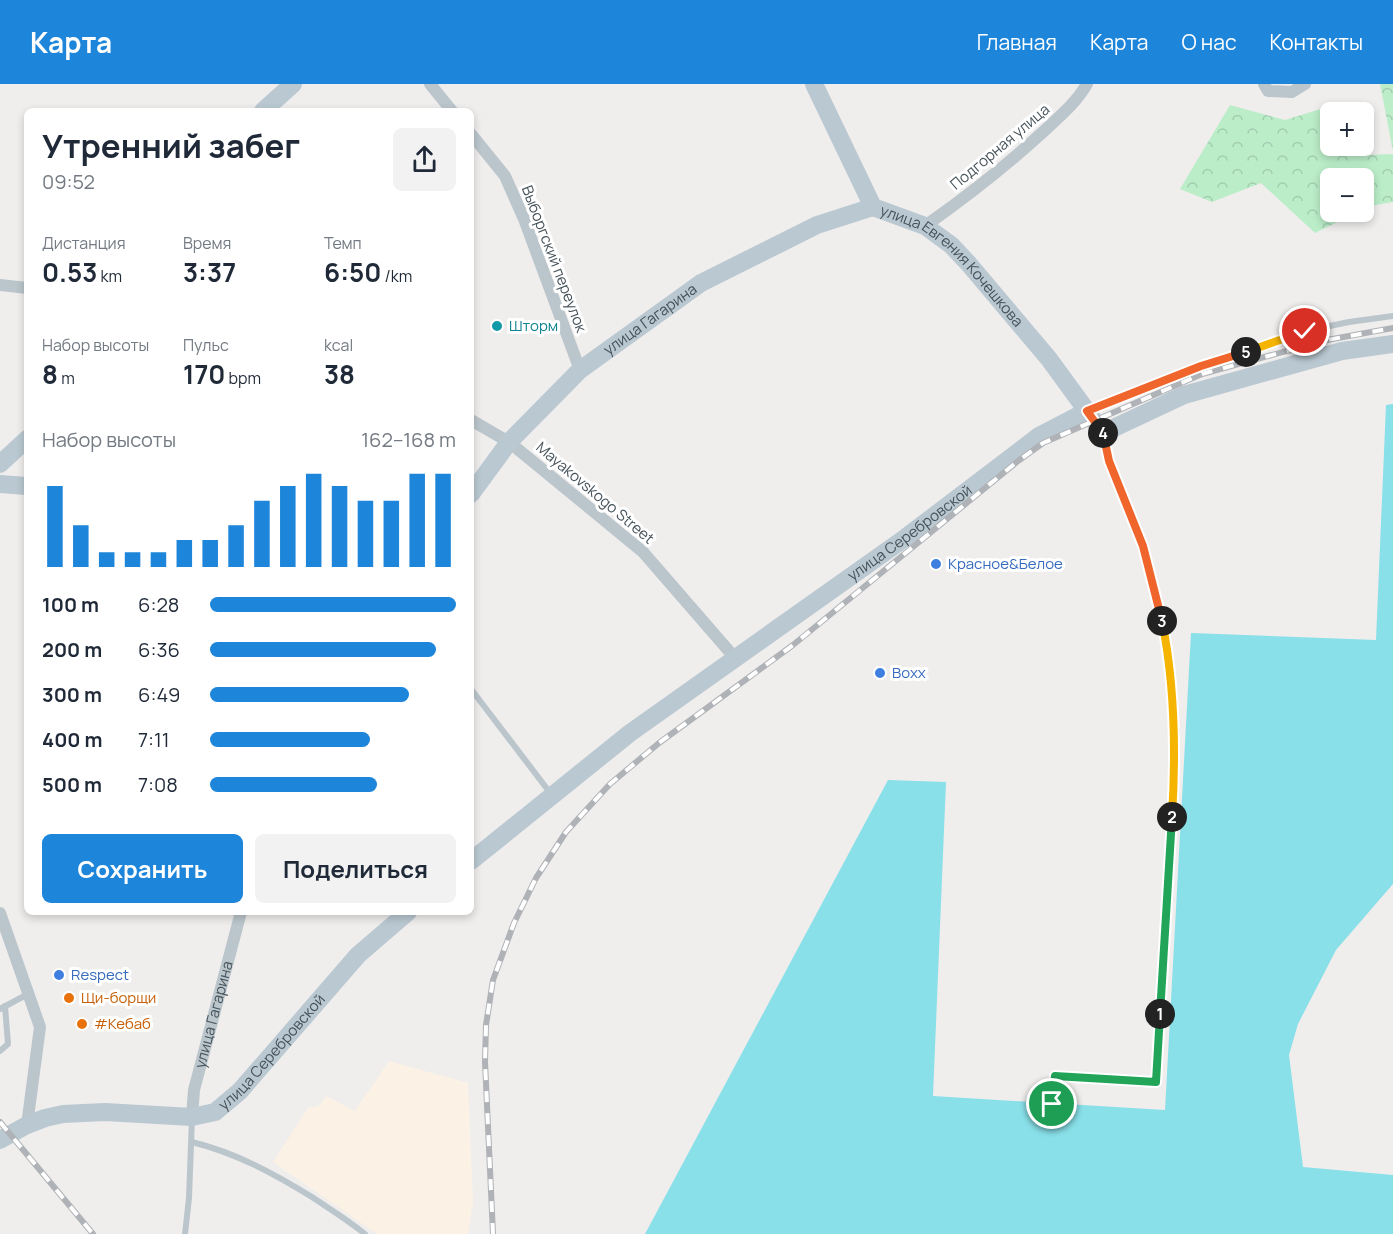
<!DOCTYPE html>
<html lang="ru">
<meta charset="utf-8">
<style>
:root{--surface:#fff;--page:#f2f2f3;--text:#1f2937;--muted:#747a83;--accent:#1d85da}
body{margin:0;font-family:Manrope,sans-serif;background:var(--page);color:var(--text);height:100vh;display:flex;flex-direction:column;font-size:22px;white-space:nowrap}
*{box-sizing:border-box;margin:0}
p{font-size:20px;color:var(--muted)}
.icon{flex:none;width:33px;height:33px;fill:none;stroke:currentColor;stroke-width:2;stroke-linecap:round;stroke-linejoin:round}
.map{position:relative;flex:1;overflow:hidden}
.sheet{position:absolute;left:24px;top:24px;width:450px;height:807px;display:flex;flex-direction:column;background:var(--surface);border-radius:9px;box-shadow:0 3px 9px #0003}
.sheet>*{flex:none}
.tools{position:absolute;left:1320px;top:18px;display:grid;gap:12px}
.tools a{display:grid;place-items:center;width:54px;height:54px;border-radius:9px;background:var(--surface);box-shadow:0 3px 9px #0003;font-size:30px}
.pin{position:absolute;display:grid;place-items:center;width:51px;height:51px;color:#fff;margin:-26px;border:3px solid #fff;border-radius:50%;box-shadow:0 2px 6px #0007}
.km{position:absolute;width:30px;height:30px;margin:-15px;border-radius:50%;background:#222;color:#fff;font-size:16px;line-height:30px;text-align:center}
.round{display:grid;place-items:center;flex:none;width:63px;height:63px;border-radius:9px;background:var(--page)}
.overview{display:flex;align-items:center;justify-content:space-between;height:102px;padding:0 18px}
h1{font-size:33px;font-weight:700;line-height:45px}
.stats{display:grid;grid-template-columns:repeat(3,1fr);gap:9px;height:102px;padding:6px 18px}
.stats div{display:grid;align-content:center}
.stats b{font-size:26px;font-weight:700}
.stats small{font-size:16px;font-weight:400}
.stats p{font-size:16px}
.chart{height:168px;padding:12px 18px}
.chart p{display:flex;justify-content:space-between}
.chart svg{width:100%;height:108px;margin-top:6px;stroke:var(--accent);stroke-width:6}
.cta{display:flex;gap:12px;margin-top:auto;padding:12px 18px}
.cta a{flex:1;height:69px;border-radius:9px;background:var(--accent);color:#fff;font-size:24px;font-weight:700;line-height:69px;text-align:center}
.cta a+a{background:var(--page);color:var(--text)}
ul{padding:0 18px;list-style:none;font-size:20px}
li{display:grid;grid-template-columns:96px 72px 1fr;align-items:center;height:45px}
li i{height:15px;border-radius:8px;background:var(--accent)}
header{display:flex;align-items:center;gap:36px;box-sizing:border-box;height:84px;padding:0 30px;background:var(--accent);color:#fff}
header strong{font-size:28px}
nav{display:flex;gap:33px;margin-inline-start:auto;font-size:21px}
.map>svg:first-child{display:block}
.commercial{fill:#fbf2e5}
.forest{fill:url(#forest-crowns)}
.water{fill:#89e0e9}
.lines{fill:none;stroke-linecap:round;stroke-linejoin:round}
.lane{stroke:#bbc6cc;stroke-width:6}
.street{stroke:#bbc6cc;stroke-width:12}
.secondary{stroke:#bac8d1;stroke-width:18}
.rail-casing{stroke:#afb3b7;stroke-width:6}
.rail{stroke:#fff;stroke-width:4;stroke-dasharray:11;stroke-linecap:butt}
.split-1-casing{stroke:#fff;stroke-width:12}
.split-2-casing{stroke:#fff;stroke-width:12}
.split-3-casing{stroke:#fff;stroke-width:12}
.split-4-casing{stroke:#fff;stroke-width:12}
.split-5-casing{stroke:#fff;stroke-width:12}
.split-6-casing{stroke:#fff;stroke-width:12}
.split-1{stroke:#22a559;stroke-width:8}
.split-2{stroke:#22a559;stroke-width:8}
.split-3{stroke:#f5b400;stroke-width:8}
.split-4{stroke:#f0652b;stroke-width:8}
.split-5{stroke:#f0652b;stroke-width:8}
.split-6{stroke:#f5b400;stroke-width:8}
.culture-dot{fill:#0f9aa8;stroke:#fff;stroke-width:2}
.shop-dot{fill:#3f7fe0;stroke:#fff;stroke-width:2}
.food-dot{fill:#e8710a;stroke:#fff;stroke-width:2}
.labels{text-anchor:middle;stroke-width:6;stroke-linejoin:round;paint-order:stroke}
.street-label{font-size:15px;fill:#46525a;stroke:#fff}
.culture-label{font-size:15px;fill:#0d838f;stroke:#fff;text-anchor:start}
.shop-label{font-size:15px;fill:#366cbe;stroke:#fff;text-anchor:start}
.food-label{font-size:15px;fill:#c56008;stroke:#fff;text-anchor:start}
</style>
<header>
<strong>Карта</strong>
<nav><a>Главная</a><a>Карта</a><a>О нас</a><a>Контакты</a></nav>
</header>
<div class="map">
<svg width="1393" height="1150" viewBox="0 0 1393 1150">
<defs>
<pattern id="forest-crowns" width="20" height="18" patternUnits="userSpaceOnUse" patternTransform="scale(1.5)"><rect width="20" height="18" fill="#bbedc9"/><path d="M2 6a3 3 0 1 1 6 0M12 15a3 3 0 1 1 6 0" fill="none" stroke="#a2cdaf"/></pattern>
</defs>
<rect width="100%" height="100%" fill="#f0eded"/>
<path class="commercial" d="M389,977l79,22 5,119 -5,32h-91l-104,-72 35,-54 12,-3 6,-9 29,15z"/>
<g class="forest">
<path d="M1380,0h13v67z"/>
<path d="M1230,21l55,15 42,-13 3,9v30h11l4,10 48,-2v48l-23,4 -6,3v-31h-34v34h28l-43,21 -54,-50 -49,19 -32,-13z"/>
</g>
<path class="water" d="M1393,320v480l-57,66 -38,74 -9,31 14,112 90,8v59h-748l243,-454 58,2 -13,314 232,14 26,-477 185,7 10,-235z"/>
<g class="lines">
<g class="lane">
<path d="M1090,326l111,-44 104,-35 44,-9 44,-6"/>
<path d="M471,605l80,105"/>
<path d="M0,925l28,-15"/>
<path d="M0,967l8,-7 -3,-38"/>
<path d="M1052,1020l3,-28 101,6 20,-325 -9,-111 -8,-40 -16,-60 -34,-85 -5,-25"/>
<path d="M192,1058c44,11 81,31 120,55 18,12 36,23 53,37"/>
<path d="M185,1150l4,-36 3,-80"/>
</g>
<g class="street">
<path d="M430,0l22,27"/>
<path d="M1264,0l4,7 24,1 13,-8"/>
<path d="M471,50l34,42 19,43 56,151"/>
<path d="M925,142c41,-29 81,-60 119,-95 16,-15 32,-28 43,-47"/>
<path d="M0,201l27,3"/>
<path d="M471,336l38,22 134,110 92,106"/>
<path d="M0,829l40,114 -13,98"/>
<path id="s1" d="M192,1033l2,-27 47,-178"/>
</g>
<g class="secondary">
<path id="s2" d="M814,0l59,123 52,19 26,19 17,18 81,96 54,74 81,-38 158,-44 51,-7"/>
<path d="M263,27l30,-27"/>
<path d="M0,380l27,-25"/>
<path d="M0,400l27,2"/>
<path id="s3" d="M471,410l38,-52 71,-72 121,-87 116,-58 56,-18"/>
<path id="s4" d="M471,777l159,-128 275,-195 134,-102 48,-25"/>
<path id="s5" d="M0,1056l27,-15 18,-7 18,-4 42,-2 87,5 23,-5 25,-21 118,-136 50,-43"/>
</g>
<g class="rail-casing">
<g id="rail">
<path d="M0,1038l93,112"/>
<path d="M493,1150l-8,-172 1,-37 7,-45 21,-57 22,-45 30,-46 44,-48 49,-41 134,-98 225,-184 25,-18 159,-69 125,-34 66,-12"/>
</g>
</g>
<use href="#rail" class="rail"/>
</g>
<g class="lines">
<g class="split-1-casing">
<path id="split-1" d="M1052,1020l3,-28 101,6 4,-68"/>
</g>
<g class="split-2-casing">
<path id="split-2" d="M1160,930l12,-197"/>
</g>
<g class="split-3-casing">
<path id="split-3" d="M1162,537c13,64 14,131 10,196"/>
</g>
<g class="split-4-casing">
<path id="split-4" d="M1103,349l6,28 34,85 19,75"/>
</g>
<g class="split-5-casing">
<path id="split-5" d="M1103,349l-16,-22 114,-45 45,-14"/>
</g>
<g class="split-6-casing">
<path id="split-6" d="M1246,268l59,-21"/>
</g>
<use href="#split-1" class="split-1"/>
<use href="#split-2" class="split-2"/>
<use href="#split-3" class="split-3"/>
<use href="#split-4" class="split-4"/>
<use href="#split-5" class="split-5"/>
<use href="#split-6" class="split-6"/>
</g>
<circle class="culture-dot" cx="497" cy="242" r="6"/>
<g class="shop-dot">
<circle cx="936" cy="480" r="6"/>
<circle cx="880" cy="589" r="6"/>
<circle cx="59" cy="891" r="6"/>
</g>
<g class="food-dot">
<circle cx="69" cy="914" r="6"/>
<circle cx="82" cy="940" r="6"/>
</g>
<g class="labels">
<g class="street-label">
<text transform="translate(1000 63) rotate(-40)" y="5">Подгорная улица</text>
<text transform="translate(554 175) rotate(69)" y="5">Выборгский переулок</text>
<text dy="5" stroke="none"><textPath href="#s2" startOffset="237">улица Евгения Кочешкова</textPath></text>
<text dy="5" stroke="none"><textPath href="#s3" startOffset="252">улица Гагарина</textPath></text>
<text transform="translate(595 409) rotate(40)" y="5">Mayakovskogo Street</text>
<text dy="5" stroke="none"><textPath href="#s4" startOffset="548">улица Серебровской</textPath></text>
<text dy="5" stroke="none"><textPath href="#s1" startOffset="105">улица Гагарина</textPath></text>
<text dy="5" stroke="none"><textPath href="#s5" startOffset="304">улица Серебровской</textPath></text>
</g>
<g class="culture-label">
<text x="509" y="247">Шторм</text>
</g>
<g class="shop-label">
<text x="948" y="485">Красное&amp;Белое</text>
<text x="892" y="594">Boxx</text>
<text x="71" y="896">Respect</text>
</g>
<g class="food-label">
<text x="81" y="919">Щи-борщи</text>
<text x="94" y="945">#Кебаб</text>
</g>
</g>
</svg>
<div class="tools">
<a>+</a>
<a>−</a>
</div>
<div class="pin" style="left:1052px;top:1020px;background:#1e9e55"><svg class="icon" aria-label="arrive" viewBox="0 0 24 24"><path d="M6 21V4h12l-3 4 3 4H6"/></svg></div>
<div class="pin" style="left:1305px;top:247px;background:#d93025"><svg class="icon" aria-label="check" viewBox="0 0 24 24"><path d="M5 12l5 5 9-10"/></svg></div>
<b class="km" style="left:1160px;top:930px">1</b>
<b class="km" style="left:1172px;top:733px">2</b>
<b class="km" style="left:1162px;top:537px">3</b>
<b class="km" style="left:1103px;top:349px">4</b>
<b class="km" style="left:1246px;top:268px">5</b>
<section class="sheet">
<div class="overview"><div><h1>Утренний забег</h1><p>09:52</p></div><a class="round"><svg class="icon" aria-label="share" viewBox="0 0 24 24"><path d="M12 15V3M7 8l5-5 5 5M5 13v7h14v-7"/></svg></a></div>
<div class="stats">
<div><p>Дистанция</p><b>0.53<small> km</small></b></div>
<div><p>Время</p><b>3:37</b></div>
<div><p>Темп</p><b>6:50<small> /km</small></b></div>
</div>
<div class="stats">
<div><p>Набор высоты</p><b>8<small> m</small></b></div>
<div><p>Пульс</p><b>170<small> bpm</small></b></div>
<div><p>kcal</p><b>38</b></div>
</div>
<div class="chart"><p><span>Набор высоты</span>162–168 m</p>
<svg viewBox="0 0 160 44" preserveAspectRatio="none"><path d="M5 44V11M15 44V27M25 44V38M35 44V38M45 44V38M55 44V33M65 44V33M75 44V27M85 44V17M95 44V11M105 44V6M115 44V11M125 44V17M135 44V17M145 44V6M155 44V6"/></svg>
</div>
<ul>
<li><b>100 m</b>6:28<i style="width:100%"></i></li>
<li><b>200 m</b>6:36<i style="width:92%"></i></li>
<li><b>300 m</b>6:49<i style="width:81%"></i></li>
<li><b>400 m</b>7:11<i style="width:65%"></i></li>
<li><b>500 m</b>7:08<i style="width:68%"></i></li>
</ul>
<div class="cta"><a>Сохранить</a><a>Поделиться</a></div>
</section>
</div>
